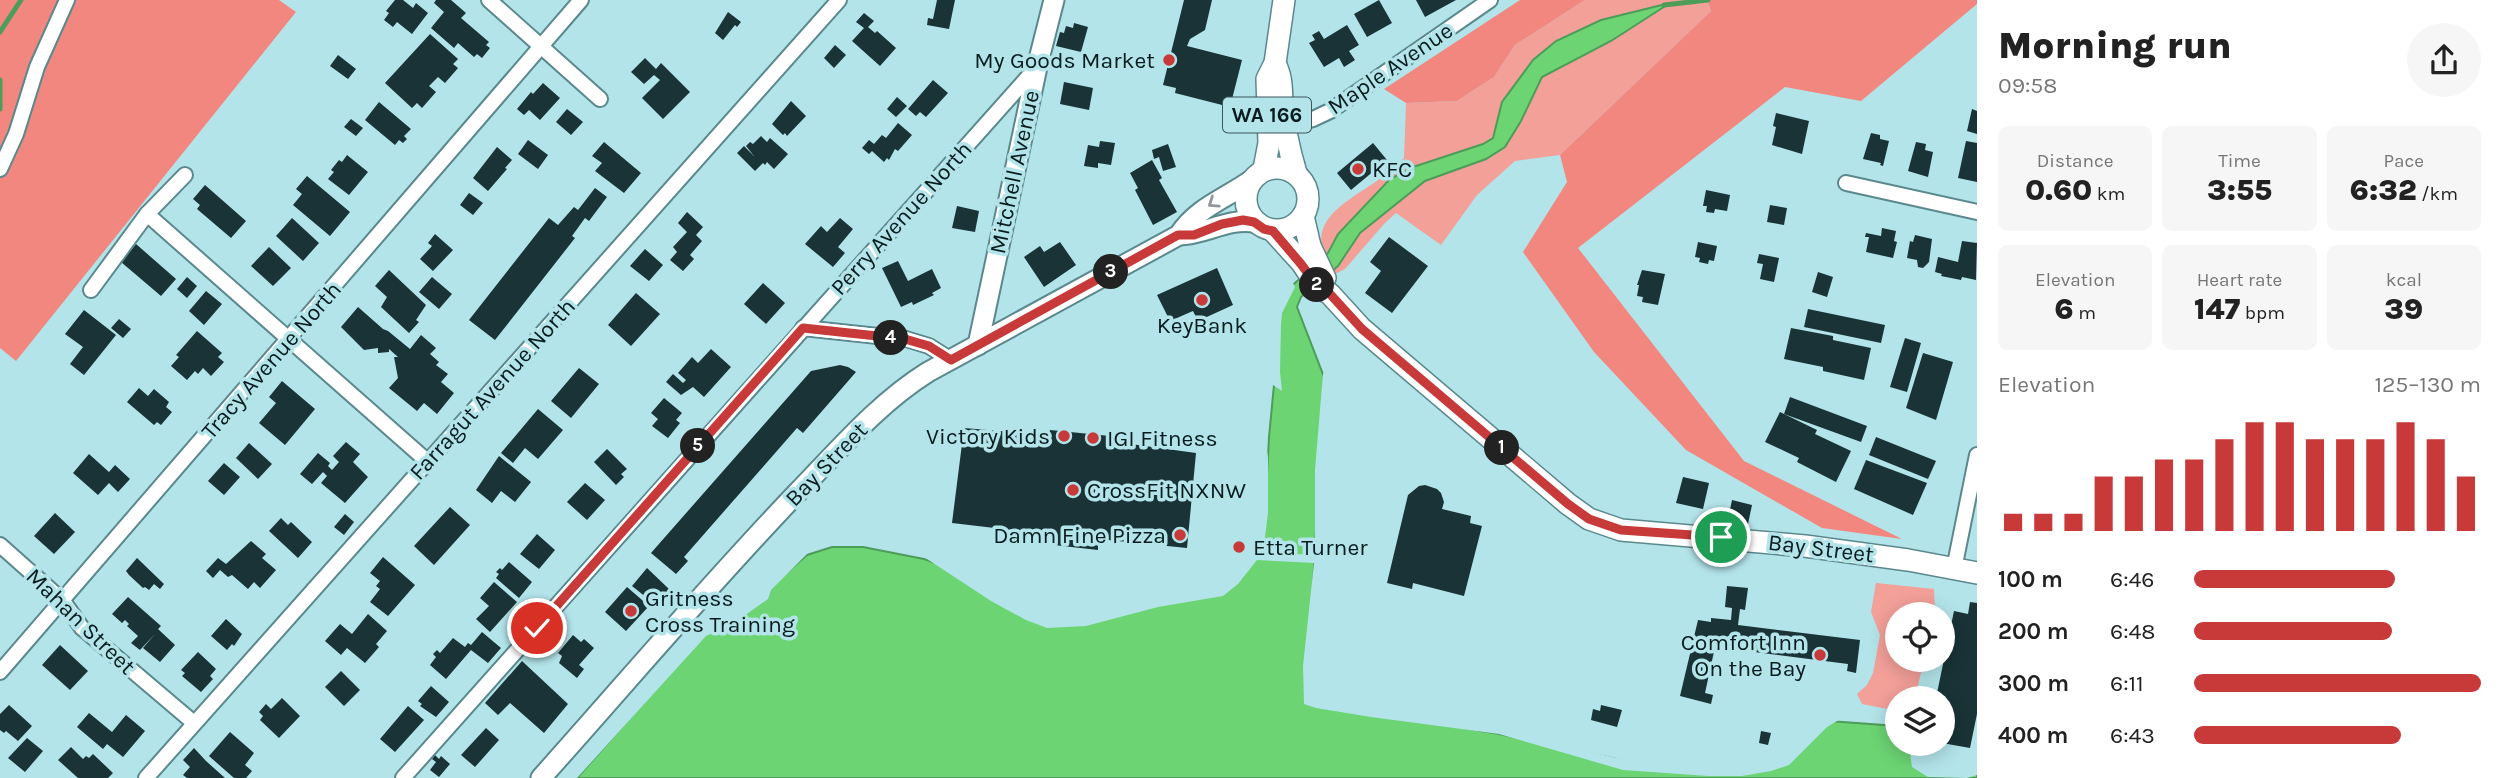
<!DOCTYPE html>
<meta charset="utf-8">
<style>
:root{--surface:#fff;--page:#f6f6f6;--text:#222;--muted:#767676;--accent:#c83939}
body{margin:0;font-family:Karla,sans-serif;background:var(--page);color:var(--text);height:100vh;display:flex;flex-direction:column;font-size:26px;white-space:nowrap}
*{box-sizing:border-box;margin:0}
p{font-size:23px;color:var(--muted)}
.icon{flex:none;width:38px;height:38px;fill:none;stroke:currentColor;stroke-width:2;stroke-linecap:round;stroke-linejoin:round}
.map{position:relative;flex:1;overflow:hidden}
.details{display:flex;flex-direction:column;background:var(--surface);width:525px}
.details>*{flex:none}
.controls{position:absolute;left:1885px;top:602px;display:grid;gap:14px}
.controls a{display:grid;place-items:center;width:70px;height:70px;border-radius:50%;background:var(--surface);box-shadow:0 4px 18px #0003;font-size:35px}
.pin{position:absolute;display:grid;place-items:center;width:60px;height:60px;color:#fff;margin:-30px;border:4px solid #fff;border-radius:50%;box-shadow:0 2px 7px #0007}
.km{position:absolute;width:35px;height:35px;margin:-18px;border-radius:50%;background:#222;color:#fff;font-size:19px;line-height:35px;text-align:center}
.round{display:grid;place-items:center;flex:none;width:74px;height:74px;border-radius:37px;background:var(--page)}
.summary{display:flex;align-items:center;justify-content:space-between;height:119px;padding:0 21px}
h1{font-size:38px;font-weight:800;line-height:52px}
.stats{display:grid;grid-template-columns:repeat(3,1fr);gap:10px;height:119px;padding:7px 21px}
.stats div{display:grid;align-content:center;border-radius:10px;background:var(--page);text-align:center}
.stats b{font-size:30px;font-weight:800}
.stats small{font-size:19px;font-weight:400}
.stats p{font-size:19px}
.chart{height:196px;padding:14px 21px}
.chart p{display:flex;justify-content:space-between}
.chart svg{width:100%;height:126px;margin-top:7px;stroke:var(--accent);stroke-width:6}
ul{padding:0 21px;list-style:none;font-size:23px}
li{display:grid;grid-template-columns:112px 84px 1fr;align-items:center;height:52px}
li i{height:18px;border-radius:9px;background:var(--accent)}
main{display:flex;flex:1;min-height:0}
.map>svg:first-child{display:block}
.green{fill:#f3a099}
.forest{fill:#f2877f}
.water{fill:#6cd473;stroke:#4e9c59;stroke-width:2}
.pier{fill:#b3e4ea}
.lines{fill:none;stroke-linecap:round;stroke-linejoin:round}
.stream{stroke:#4e9c59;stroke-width:5}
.building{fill:#193336}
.street-casing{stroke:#5a888d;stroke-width:18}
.secondary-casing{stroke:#5a888d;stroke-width:23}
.primary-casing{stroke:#5a888d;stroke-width:24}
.street{stroke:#fff;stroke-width:14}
.secondary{stroke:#fff;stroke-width:19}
.primary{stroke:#fff;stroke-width:21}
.oneway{stroke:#909899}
.route-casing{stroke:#fff;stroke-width:14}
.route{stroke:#c83939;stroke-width:9}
.poi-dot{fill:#c83939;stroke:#b3e4ea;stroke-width:2.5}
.labels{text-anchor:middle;stroke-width:7;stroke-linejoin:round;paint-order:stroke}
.shield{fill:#b3e4ea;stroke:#3b575a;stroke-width:2}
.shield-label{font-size:21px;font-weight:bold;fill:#081b1d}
.poi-label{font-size:23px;fill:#081b1d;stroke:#b3e4ea;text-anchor:start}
.street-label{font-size:23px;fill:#081b1d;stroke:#b3e4ea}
</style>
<main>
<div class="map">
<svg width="1977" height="778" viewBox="0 0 1977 778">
<rect width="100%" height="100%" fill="#b3e4ea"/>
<g class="green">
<path d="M1585,0h122l4,11 -151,144 -45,6 -38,34 -36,50 -45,-32 -12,11 -39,45 -10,5c-3,-7 -8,-13 -11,-20 -14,-36 27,-55 50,-71 11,-8 20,-16 30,-25l2,-55 51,-2 37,-24 21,-32z"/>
<path d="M1876,583l58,6 1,25h-38v46h27l-9,38h-18v13l-35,-7 -5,-10 10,-9 6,-12 7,-38 -9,-23z"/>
</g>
<g class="forest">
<path d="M0,0h279l17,12 -280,349 -16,-13z"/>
<path d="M1520,0h65l-70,45 -21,32 -37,24 -51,2 -22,-14z"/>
<path d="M1707,0h270v4l-116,97 -76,-14 -207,161 166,213 158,78 -80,-11 -136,-78 -92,-98 -71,-100 44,-70 -7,-27 151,-144z"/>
</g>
<path class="water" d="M1670,3l-59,38 -69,36 -21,44 -16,26 -19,12 -61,22 -65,52 -22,33 -37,31 -4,10 27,70 -17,324 192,33 146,31 127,1 57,-45 68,5v18h25l4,18 44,2 7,-9v23h-1400l126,-143 26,-12 78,-68 25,-8h31l61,12 29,10 94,51 42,-1 129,-34 37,-25 10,-47 4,-76 9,-94v-28l8,-24 42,-38 10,-19 52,-55 23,-12 70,-23 10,-6 9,-36 31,-42 23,-19 45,-21z"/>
<g class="pier">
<path d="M1292,281l3,6 -13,26 -1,12 -1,47 2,19 -9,-6 -2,-7 4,-63 8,-26z"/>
<path d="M1325,371l2,6 -16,321 189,32 112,27 33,5 126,1 56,-45h15l-15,9 -38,38 -18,6 -29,5h-34l-85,-6 -124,-36 -128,-17 -55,-9 -12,-4 -1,-38 11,-103 -57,-3 -19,24 -15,12 -65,11 -72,19 -39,2 -21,-8 -35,-19 -70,-46 42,16 85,46 40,-2 66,-20 63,-13 35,-24 10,-45 2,-39 4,-23v62l-3,24 -5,15 55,3v-85l8,-96z"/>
<path d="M811,550l-40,40 -3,9 -31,22 -31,15 -129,142h-3l57,-68 70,-77 26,-13 66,-59z"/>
<path d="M1912,744h14l3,14 39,2 9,-9v24l-10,3 -39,-1 -16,-10 -2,-15z"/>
</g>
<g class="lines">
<g class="stream">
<path d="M1664,5l44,-5"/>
<path d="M0,32l21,-32"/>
<path d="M0,80v29"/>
</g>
</g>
<g class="building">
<path d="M395,0h8l10,8 3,-5 12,10 -16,21 -15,-12 -4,5 -9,-7 5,-7 -3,-2z"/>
<path d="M436,0h15l15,13 -5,5 28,24 -3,3 4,3 -8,10 -5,-4 -3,3 -16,-14 -4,5 -23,-20 13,-16 -10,-9z"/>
<path d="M937,0h18l-6,29 -22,-4 1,-7 5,1z"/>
<path d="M1184,0h28l-7,30 -15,9 -3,7 55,14 -12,47 -55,-14 1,-5 -13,-3z"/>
<path d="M1379,0l13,23 -25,14 -13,-23z"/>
<path d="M1416,0h40l-31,17z"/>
<path d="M728,12l13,10 -4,5 -2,-2 -12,15 -8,-7z"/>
<path d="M864,13l10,8 -6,6 7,6 2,-2 19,17 -16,18 -28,-25 12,-13 -8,-6z"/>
<path d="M1074,23l14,4 -7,25 -25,-6 4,-14 4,1 2,-7 7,2z"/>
<path d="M1347,25l12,20 -10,6 6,9 -11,7 -5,-9 -15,9 -15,-24 6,-3 -3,-5 7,-4 5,8z"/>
<path d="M430,34l28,25 -5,5 5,4 -13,15 -7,-6 -9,9 7,6 -14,16 -5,-5 -5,5 -27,-25z"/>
<path d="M835,45l11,10 -12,13 -10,-10z"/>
<path d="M338,55l18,14 -8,10 -18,-13z"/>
<path d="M645,58l11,11 5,-6 29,29 -27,27 -21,-21 18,-18 -6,-5 -10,9 -13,-12z"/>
<path d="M933,80l15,13 -22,24 -6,-5 -4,4 -8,-7z"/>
<path d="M1064,82l29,6 -4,22 -29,-6z"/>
<path d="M543,83l17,15 -20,22 -11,-10 -5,5 -7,-6 14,-17 2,2z"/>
<path d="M897,97l10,9 -11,11 -9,-8z"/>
<path d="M791,101l15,15 -19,20 -2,-3 -2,2 -11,-11z"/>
<path d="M379,102l32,27 -7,7 3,3 -4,4 -4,-3 -4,5 -30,-25z"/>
<path d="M567,109l16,13 -12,13 -15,-13z"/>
<path d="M1972,109l5,2v23l-10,-3z"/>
<path d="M1776,113l33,8 -7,33 -30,-9 4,-18 -3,-1z"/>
<path d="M351,119l12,9 -7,8 -12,-9z"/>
<path d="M898,123l14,12 -14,16 -3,-2 -6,11 -2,-2 -3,4 -12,-11 -3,3 -7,-6 7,-8 5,4 8,-9 4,3z"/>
<path d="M1871,133l9,2v4l9,2 -6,25 -3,-1 1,-2 -18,-4z"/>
<path d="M761,136l6,6 3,-4 18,16 -14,15 -7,-7 -2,3 -2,-2 -8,8 -18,-18 7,-7 10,10 -8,-10 4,-4 3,2z"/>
<path d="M528,140l20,15 -10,14 -20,-15z"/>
<path d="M1100,141l15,2 -4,22 -13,-2v5l-14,-2 4,-21 11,2z"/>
<path d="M1966,141l11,2v39l-19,-4z"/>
<path d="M604,142l37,31 -17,20 -29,-22 7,-8 -10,-7z"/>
<path d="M1916,142l10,2 -1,6 8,2 -5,25 -20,-6z"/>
<path d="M1373,143l14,17 -36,30 -14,-17z"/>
<path d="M1168,144l8,23 -13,4 -4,-14 -5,2 -2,-9z"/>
<path d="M497,147l15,13 -7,8 2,1 -19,22 -15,-13z"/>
<path d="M347,155l21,17 -19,23 -21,-16 6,-7 -3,-2 8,-10 3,2z"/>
<path d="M1152,160l10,18 -3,2 18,32 -24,13 -18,-35 3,-2 -8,-15z"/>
<path d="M307,176l43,36 -20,24 -37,-31 9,-11 -6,-5z"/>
<path d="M205,185l41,36 -15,17 -34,-29 3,-4 -7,-6z"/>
<path d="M595,188l12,9 -18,24 -4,-3 -13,18 3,2 -80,102 -26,-20 80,-102 9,7 16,-18 4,3z"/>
<path d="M1706,190l24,5 -3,16 -12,-2 -1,4 -8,-1 1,-6h-4z"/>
<path d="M469,193l14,10 -10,12 -13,-10z"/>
<path d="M1770,205l17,3 -3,17 -17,-3z"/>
<path d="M957,206l22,5 -4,21 -23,-4z"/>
<path d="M687,212l16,15 -7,8 6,6 -12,14 4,4 -11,12 -13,-11 7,-8 -4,-5 14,-15 -9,-9z"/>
<path d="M292,218l27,25 -16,18 -27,-25z"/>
<path d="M840,218l13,11 -15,18 7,6 -12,14 -28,-23 16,-18 6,6z"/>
<path d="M1882,228l14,3 -2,10 3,1 -4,16 -27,-6 3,-15h-4l1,-4 15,3z"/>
<path d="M435,234l18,16 -20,21 -13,-12 12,-13 -4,-3z"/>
<path d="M1915,235l17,4 -3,23 -6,6 -5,-1 -1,-7 -10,-2 3,-17 3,1z"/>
<path d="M1389,237l39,29 -36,47 -27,-20 16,-22 -11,-9z"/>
<path d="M1962,241l15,2 -1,37 -14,-3 -1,3 -20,-4 1,-2 -7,-2 3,-15 20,5z"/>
<path d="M1060,242l16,23 -32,22 -20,-30 16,-11 4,6z"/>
<path d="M1698,242l19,4 -3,15 -5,-1 -1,4 -9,-2 1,-4 -5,-1z"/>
<path d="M136,244l40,35 -15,17 -40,-34z"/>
<path d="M269,247l22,21 -18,18 -22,-20z"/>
<path d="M645,249l18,16 -14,16 -19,-15z"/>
<path d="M1759,254l20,4 -5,24 -14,-3 3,-15 -6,-1z"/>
<path d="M898,261l10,20 24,-12 9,19 -9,5 2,2 -21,10 -1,-3 -11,5 -19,-39z"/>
<path d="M1217,268l16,37 -35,16 -5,-10 -23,10 -13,-26z"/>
<path d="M389,270l37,35 -10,15 3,2 -10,11 -28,-26 6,-10 -12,-11z"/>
<path d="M1642,270l23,4 -7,31 -16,-3 1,-5 -6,-1 2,-11h-2z"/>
<path d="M1818,272l15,5 -6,20 -15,-5z"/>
<path d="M187,277l10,9 -10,12 -10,-9z"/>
<path d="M432,277l20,17 -13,15 -20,-17z"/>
<path d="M763,283l22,20 -19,21 -22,-20z"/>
<path d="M206,291l16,13 -18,21 -15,-14z"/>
<path d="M636,293l24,21 -29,32 -23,-21z"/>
<path d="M358,307l25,22 5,2 22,18 11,-14 15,13 -6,6 9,8 -3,3 12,9 -7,8 13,11 -17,21 -13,-11 -7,8 -28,-23 9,-10 -4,-21h4l-9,-8v3l-11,1v-5l-14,2 -23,-23z"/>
<path d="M1808,309l77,16 -4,18 -77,-16z"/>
<path d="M84,310l32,25 -32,40 -14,-11 13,-17 -18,-13z"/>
<path d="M119,319l12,10 -8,9 -12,-10z"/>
<path d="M1791,328l42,8v4l38,8 -7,32 -41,-9v-4l-39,-8z"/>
<path d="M197,331l25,22 -4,4 6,5 -13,14 -8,-8 -5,6 -3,-3 -8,9 -16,-14 8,-9 -3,-2z"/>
<path d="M1905,338l16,5 -14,49 -17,-5z"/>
<path d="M711,349l20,18 -27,30 -11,-10 -12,8 -15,-13 7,-8 10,9 3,-3 -8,-7 14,-16 6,6z"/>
<path d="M1923,353l30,9 -17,58 -30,-12z"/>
<path d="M840,365l8,2 8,5 -53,61 -6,-5 -113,129 4,4 -12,13 -25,-21 160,-182z"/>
<path d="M579,368l20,16 -28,34 -20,-17z"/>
<path d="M282,381l33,28 -30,36 -26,-22 17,-20 -7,-6z"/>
<path d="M139,388l9,8 6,-7 15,13 -3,5 6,5 -11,13 -4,-3 -3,3 -27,-23z"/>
<path d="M1790,397l77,29 -6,16 -77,-28z"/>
<path d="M664,398l18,15 -6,7 4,3 -12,15 -16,-12 6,-7 -7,-6z"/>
<path d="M538,409l25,21 -25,29 -13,-11 -12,15 -12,-10z"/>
<path d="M1780,412l37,18 -2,4 36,17 -15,31 -39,-20 2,-4 -34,-16z"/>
<path d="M964,428l85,7 1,-5 60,6 -1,5 87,12 -9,95 -89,-9v11l-62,-7 2,-10 -86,-10z"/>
<path d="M1876,437l60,24 -8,18 -59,-24z"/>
<path d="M346,442l14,12 -7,8 15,15 -23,26 -24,-20 6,-7 -4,-4 -11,12 -12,-10 18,-21 12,10 -2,3 4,4 7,-8 -6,-6z"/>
<path d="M249,443l23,21 -14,15 -22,-21z"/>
<path d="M607,449l20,20 -6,5 3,3 -8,8 -22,-23z"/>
<path d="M89,454l20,18 6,-7 15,14 -12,13 -9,-9 -11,12 -25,-22z"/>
<path d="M499,456l32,26 -16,20 -14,-11 -9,12 -16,-13z"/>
<path d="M1866,460l61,23 -14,32 -59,-26z"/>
<path d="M224,463l16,14 -16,18 -16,-14z"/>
<path d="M1683,477l26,6 -6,26 -27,-6z"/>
<path d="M585,483l20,17 -18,20 -20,-18z"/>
<path d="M1425,485l12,4 4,4 3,9 -2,7 29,7 -1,7 12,3 -18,70 -51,-13 -1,6 -25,-6 21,-88 11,-9z"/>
<path d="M1732,500l20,5 -4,19 -20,-4z"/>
<path d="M450,507l20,18 -36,40 -20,-19z"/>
<path d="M55,513l20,19 -21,22 -20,-18z"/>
<path d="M345,514l9,8 -10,13 -10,-8z"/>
<path d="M281,518l7,7 3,-3 21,20 -14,16 -29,-27z"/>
<path d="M537,534l18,16 -16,19 -19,-15z"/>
<path d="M251,541l15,13 -4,4 14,12 -16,18 -6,-6 -6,7 -16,-14 -4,2 -8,-7 -7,8 -7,-7 12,-13 8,6z"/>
<path d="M383,557l32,28 -27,31 -18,-14 10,-13 -4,-3 4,-5 -10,-8z"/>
<path d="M137,558l27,26 -4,5 -6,-5 -5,6 -4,-3 -2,1 -14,-13 -3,-4z"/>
<path d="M509,562l23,20 -13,16 -23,-20 3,-4 -3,-2 4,-4 2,2z"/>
<path d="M647,568l23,22 -13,16 -25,-20z"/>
<path d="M494,582l23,20 -27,30 -14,-13 13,-13 -9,-8z"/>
<path d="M1727,586l21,2 -3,22 -5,-1 -2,16 122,15 -4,33 -9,-2 1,-7 -133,-17 -10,46 8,2 -2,9 -31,-8 18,-76 13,2v-4l20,2 1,-12 -7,-1z"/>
<path d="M627,587l22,19 -23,25 -21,-19z"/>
<path d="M128,597l33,29 -3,3 17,16 -15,17 -17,-14 12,-14 -15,16 -9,-7 7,-7 -11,-10 2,-2 -4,-4 -3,3 -10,-9z"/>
<path d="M1970,602l7,1v111l-7,34 -28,-5 2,-11 -2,-1v-33h-6l18,-87 14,3z"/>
<path d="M368,614l19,17 -11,13 3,3 -14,16 -18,-15 -6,7 -16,-14 15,-17 12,10z"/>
<path d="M226,619l16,15 -8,12 -2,-2 -5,6 -16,-14z"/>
<path d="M482,632l19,16 -13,15 -17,-13 -25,29 -16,-14 6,-8 -3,-3 4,-4 3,3 13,-15 12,9 3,-4 3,2z"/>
<path d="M573,635l8,7 3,-3 10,9 -15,17 5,4 -7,9 -18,-15 3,-7 -4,-3z"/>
<path d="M60,645l28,26 -18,19 -28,-25z"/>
<path d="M198,652l18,17 -6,7 3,3 -12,13 -19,-16 3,-3 -4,-3z"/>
<path d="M522,661l46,43 -24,29 -34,-30 -12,12 -13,-12z"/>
<path d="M341,671l19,19 -16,16 -19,-19z"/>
<path d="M431,686l18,16 -13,15 -16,-11 2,-2 -4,-3z"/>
<path d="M282,698l18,18 -21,22 -19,-18 3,-4 -4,-4 7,-8 5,5z"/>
<path d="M9,705l23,21 -14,15 -12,-10 -2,2 -4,-3v-16z"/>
<path d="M1601,705l21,5 -5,17 -26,-7 2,-11 7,2z"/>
<path d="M408,706l16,14 -29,32 -15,-13z"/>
<path d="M89,713l23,19 14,-17 19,16 -22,26 -16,-13 -4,5 -26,-22z"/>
<path d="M486,728l13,12 -24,27 -14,-12z"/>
<path d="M1761,731l10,2 -3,12 -9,-2z"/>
<path d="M230,732l24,21 -9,12 7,6 -6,7h-12l-25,-22z"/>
<path d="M27,738l16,13 -18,21 -17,-14z"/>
<path d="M71,747l12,12 3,-3 3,2 4,-4 20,19 -5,5h-30l-20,-18z"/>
<path d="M194,748l12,13 19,17h-38l-4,-3 7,-8 -7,-7z"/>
<path d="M435,755l4,4 2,-3 9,8 -11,13 -9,-7 6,-8 -4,-3z"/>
</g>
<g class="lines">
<g class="street-casing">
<g id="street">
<path d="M489,0l111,99"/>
<path d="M1286,126l27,-7 17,-8 160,-111"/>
<path d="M0,169l16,-35 21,-67 30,-67"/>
<path d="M1846,183l131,29"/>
<path d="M147,214l280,247"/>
<path d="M91,290l56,-76 38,-39"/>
<path d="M803,328l103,11 23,7 22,14"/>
<path d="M0,545l63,56 19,27 112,95"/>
<path d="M1954,569l23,-114"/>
<path d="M0,672l581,-672"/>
<path d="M146,778l693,-778"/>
<path d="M403,778l633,-710"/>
</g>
</g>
<g class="secondary-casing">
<g id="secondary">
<path d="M1179,235c26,0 47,-17 75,-13"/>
<path d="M978,345l59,-278 17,-67"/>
<path d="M541,778c85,-95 167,-192 255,-284 42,-43 81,-90 132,-122l251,-137c18,-28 48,-37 74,-56"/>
</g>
</g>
<g class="primary-casing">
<g id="primary">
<path d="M1275,63c7,16 6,22 7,38 2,24 7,49 14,72"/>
<circle cx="1277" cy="199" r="31"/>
<path d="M1264,169l5,-26 -2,-64 8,-16 9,-63"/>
<path d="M1303,216l7,30 15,32"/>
<path d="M1273,231l29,32 16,24 12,7 32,35 206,175 21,15 32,11 184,16 103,14 69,13"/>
</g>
</g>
<use href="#street" class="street"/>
<use href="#secondary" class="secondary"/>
<use href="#primary" class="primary"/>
</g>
<defs><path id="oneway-chevron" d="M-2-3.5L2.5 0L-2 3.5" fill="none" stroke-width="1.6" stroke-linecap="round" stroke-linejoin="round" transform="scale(1.75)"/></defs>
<use class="oneway" href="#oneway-chevron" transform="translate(1213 203) rotate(146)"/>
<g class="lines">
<g class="route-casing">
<path id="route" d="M537,628l266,-300 102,11 24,7 22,14 227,-125h16l28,-11 21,-4 11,2 10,7 9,2 28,33 17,23 12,7 32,35 206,175 21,15 32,11 100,7"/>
</g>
<use href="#route" class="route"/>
</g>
<g class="poi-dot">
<circle cx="1169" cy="60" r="7"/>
<circle cx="1358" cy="169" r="7"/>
<circle cx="1202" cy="300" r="7"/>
<circle cx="1064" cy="436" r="7"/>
<circle cx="1093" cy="438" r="7"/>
<circle cx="1073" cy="490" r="7"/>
<circle cx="1180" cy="535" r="7"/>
<circle cx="1239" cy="547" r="7"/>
<circle cx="631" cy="611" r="7"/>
<circle cx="1820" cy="655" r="7"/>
</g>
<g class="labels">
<rect class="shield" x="1223" y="97.5" width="88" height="35" rx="5"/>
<g class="shield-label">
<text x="1267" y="122">WA 166</text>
</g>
<g class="poi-label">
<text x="1155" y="68" text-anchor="end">My Goods Market</text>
<text x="1372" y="177">KFC</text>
<text x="1202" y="333" text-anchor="middle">KeyBank</text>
<text x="1050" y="444" text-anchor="end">Victory Kids</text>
<text x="1107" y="446">IGI Fitness</text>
<text x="1087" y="498">CrossFit NXNW</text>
<text x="1166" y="543" text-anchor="end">Damn Fine Pizza</text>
<text x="1253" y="555">Etta Turner</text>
<text x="645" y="606">Gritness<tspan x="645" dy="26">Cross Training</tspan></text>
<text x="1806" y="650" text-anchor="end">Comfort Inn<tspan x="1806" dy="26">On the Bay</tspan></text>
</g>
<g class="street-label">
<text transform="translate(1390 68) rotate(-34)" y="8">Maple Avenue</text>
<text transform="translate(1014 172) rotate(-78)" y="8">Mitchell Avenue</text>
<text transform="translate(901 218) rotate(-48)" y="8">Perry Avenue North</text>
<text transform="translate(271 360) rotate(-49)" y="8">Tracy Avenue North</text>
<text transform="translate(492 389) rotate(-48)" y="8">Farragut Avenue North</text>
<text transform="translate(826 464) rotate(-46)" y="8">Bay Street</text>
<text transform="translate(1821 548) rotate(7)" y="8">Bay Street</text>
<text transform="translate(81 621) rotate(44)" y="8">Mahan Street</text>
</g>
</g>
</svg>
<div class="controls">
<a><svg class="icon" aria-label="locate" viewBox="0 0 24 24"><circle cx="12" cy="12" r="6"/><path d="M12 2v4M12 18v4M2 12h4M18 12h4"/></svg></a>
<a><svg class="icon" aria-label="layers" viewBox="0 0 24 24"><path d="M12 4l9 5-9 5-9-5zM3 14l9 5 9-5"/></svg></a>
</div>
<div class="pin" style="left:1721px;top:537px;background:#1e9e55"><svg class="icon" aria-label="arrive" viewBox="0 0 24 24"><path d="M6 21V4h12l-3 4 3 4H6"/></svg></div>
<div class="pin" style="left:537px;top:628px;background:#d93025"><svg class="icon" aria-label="check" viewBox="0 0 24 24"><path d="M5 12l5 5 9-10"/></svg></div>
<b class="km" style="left:1502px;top:448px">1</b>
<b class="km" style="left:1317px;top:285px">2</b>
<b class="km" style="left:1111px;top:272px">3</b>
<b class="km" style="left:891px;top:338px">4</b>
<b class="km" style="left:698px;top:446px">5</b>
</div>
<section class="details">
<div class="summary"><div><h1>Morning run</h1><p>09:58</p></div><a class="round"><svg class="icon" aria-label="share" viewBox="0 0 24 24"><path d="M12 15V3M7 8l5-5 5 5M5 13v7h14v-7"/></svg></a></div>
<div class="stats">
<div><p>Distance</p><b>0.60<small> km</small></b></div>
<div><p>Time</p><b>3:55</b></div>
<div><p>Pace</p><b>6:32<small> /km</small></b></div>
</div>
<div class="stats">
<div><p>Elevation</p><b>6<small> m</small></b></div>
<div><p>Heart rate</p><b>147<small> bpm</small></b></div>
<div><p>kcal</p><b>39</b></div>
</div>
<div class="chart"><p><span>Elevation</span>125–130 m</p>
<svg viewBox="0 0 160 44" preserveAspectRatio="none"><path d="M5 44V38M15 44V38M25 44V38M35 44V25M45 44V25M55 44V19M65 44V19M75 44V12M85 44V6M95 44V6M105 44V12M115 44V12M125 44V12M135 44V6M145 44V12M155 44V25"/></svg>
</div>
<ul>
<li><b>100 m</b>6:46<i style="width:70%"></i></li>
<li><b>200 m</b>6:48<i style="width:69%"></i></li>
<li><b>300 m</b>6:11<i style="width:100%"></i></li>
<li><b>400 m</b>6:43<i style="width:72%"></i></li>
</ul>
</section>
</main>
